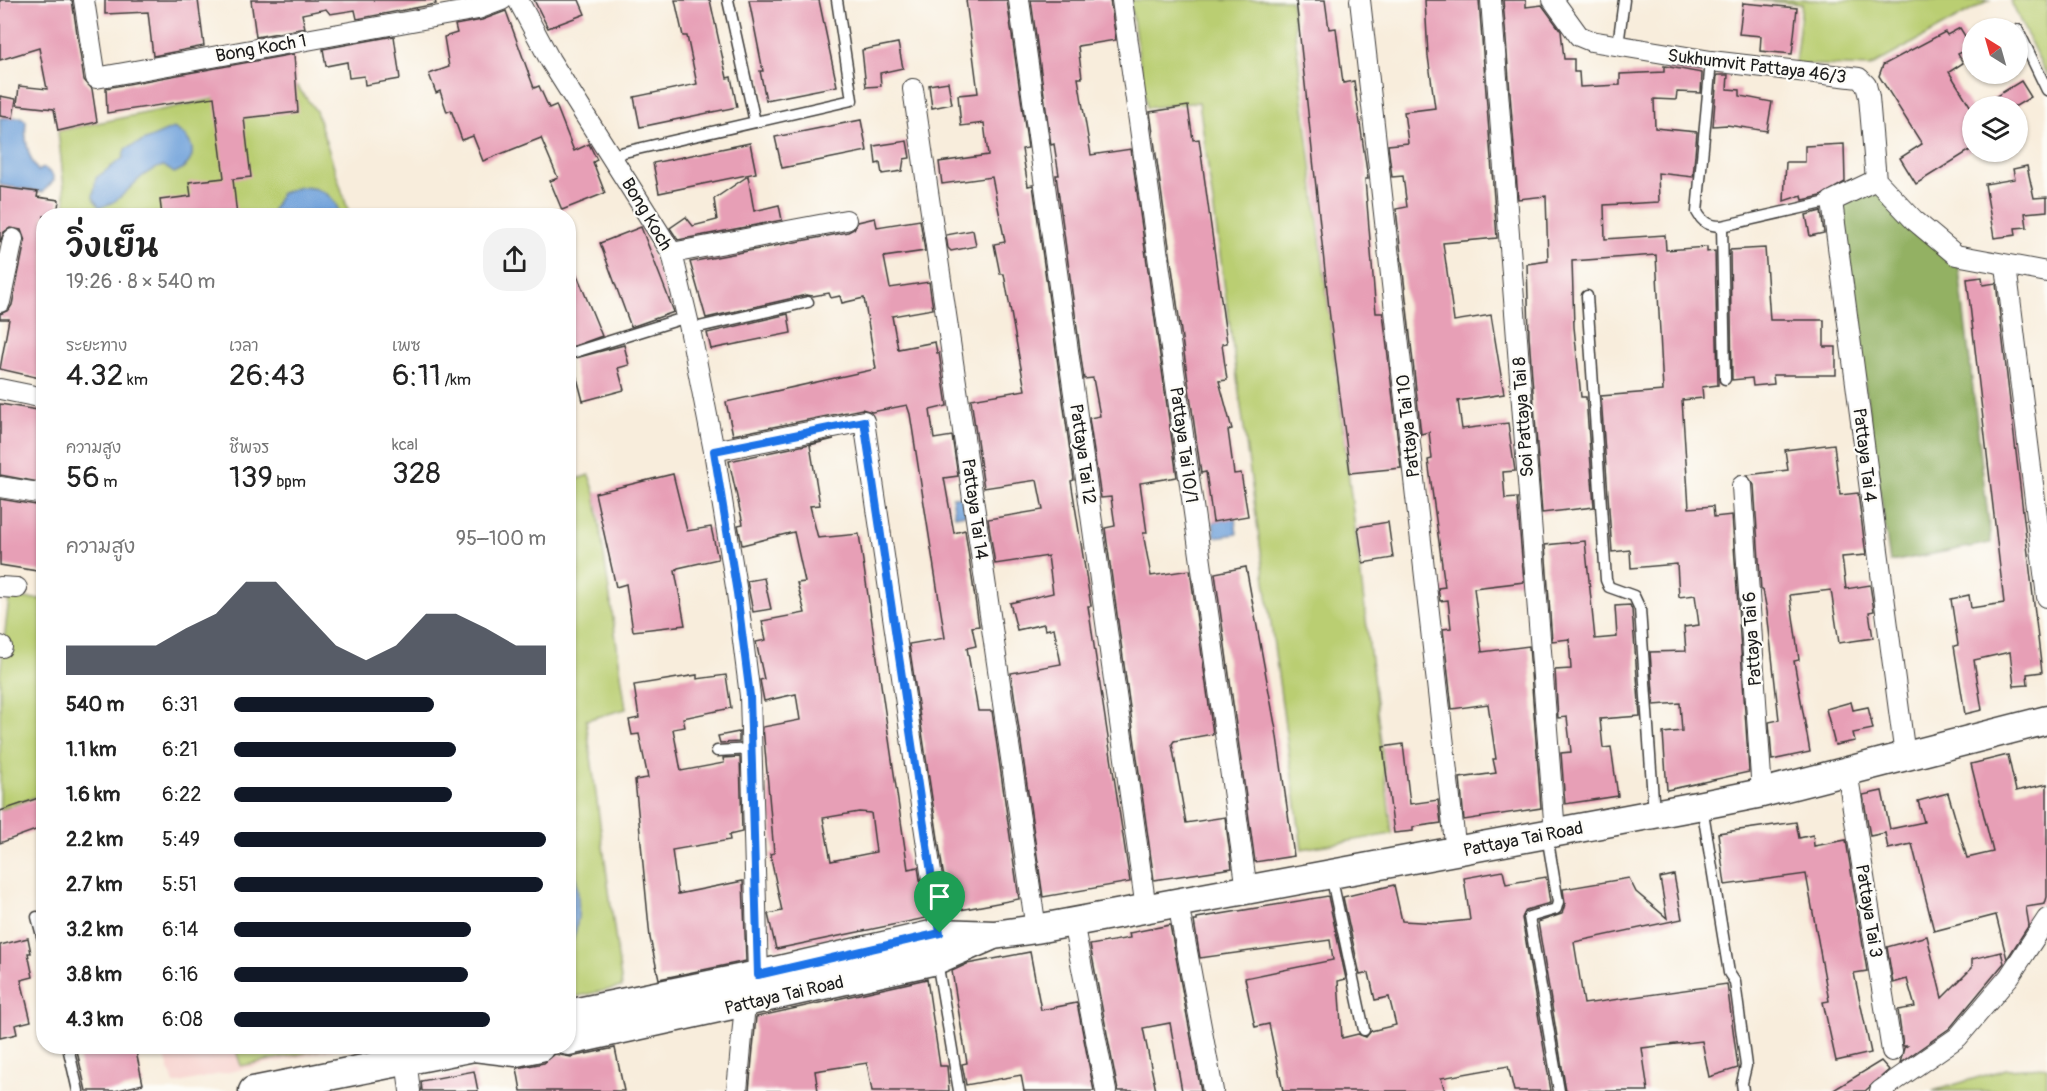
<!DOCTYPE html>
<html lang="th">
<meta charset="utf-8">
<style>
:root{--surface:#fff;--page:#f2f2f2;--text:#222;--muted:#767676;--accent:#111827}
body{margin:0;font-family:Pangolin,"Playpen Sans Thai",sans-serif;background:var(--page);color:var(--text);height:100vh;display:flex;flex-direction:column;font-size:22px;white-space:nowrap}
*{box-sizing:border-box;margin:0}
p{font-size:20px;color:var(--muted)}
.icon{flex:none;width:33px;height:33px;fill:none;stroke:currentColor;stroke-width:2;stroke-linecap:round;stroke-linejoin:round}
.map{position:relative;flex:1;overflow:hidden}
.panel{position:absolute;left:36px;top:208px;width:540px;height:846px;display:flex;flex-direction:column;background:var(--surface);border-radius:24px;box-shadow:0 2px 4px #0004}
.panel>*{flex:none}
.needle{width:39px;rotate:323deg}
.tools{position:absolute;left:1962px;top:18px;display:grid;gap:12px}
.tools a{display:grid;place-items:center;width:66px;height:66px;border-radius:50%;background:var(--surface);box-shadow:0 2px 4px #0004;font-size:30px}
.pin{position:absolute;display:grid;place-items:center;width:51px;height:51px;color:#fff;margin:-62px -26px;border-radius:50% 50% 50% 0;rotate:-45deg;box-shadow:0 0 6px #0007}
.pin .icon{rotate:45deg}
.round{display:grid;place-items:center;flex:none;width:63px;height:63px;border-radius:24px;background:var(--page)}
.headline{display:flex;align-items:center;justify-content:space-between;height:102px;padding:0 30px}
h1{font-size:33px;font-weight:600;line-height:45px}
.metrics{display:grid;grid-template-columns:repeat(3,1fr);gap:9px;height:102px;padding:6px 30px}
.metrics div{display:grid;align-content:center}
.metrics b{font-size:30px;font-weight:600}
.metrics small{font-size:16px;font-weight:400}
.metrics p{font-size:16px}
.chart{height:168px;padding:12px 30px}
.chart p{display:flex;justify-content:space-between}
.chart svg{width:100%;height:108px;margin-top:6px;fill:var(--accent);opacity:.7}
ul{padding:0 30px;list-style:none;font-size:20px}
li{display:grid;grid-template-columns:96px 72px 1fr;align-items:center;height:45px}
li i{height:15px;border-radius:8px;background:var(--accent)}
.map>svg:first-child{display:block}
.built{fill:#f7d0cc}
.green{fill:#bace72;stroke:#6b7547;stroke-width:1.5}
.forest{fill:#93b164;stroke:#586640;stroke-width:1.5}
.water{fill:#6fa1da;stroke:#465e7b;stroke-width:1.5}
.building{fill:#e79fb6;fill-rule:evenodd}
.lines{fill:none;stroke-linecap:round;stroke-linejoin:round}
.lane-casing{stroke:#3d3b39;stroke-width:13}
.street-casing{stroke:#3d3b39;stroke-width:22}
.secondary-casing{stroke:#3d3b39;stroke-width:31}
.lane{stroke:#fff;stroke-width:10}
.street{stroke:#fff;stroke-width:20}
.secondary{stroke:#fff;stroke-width:28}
.route-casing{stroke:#fff;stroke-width:12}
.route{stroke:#1a73e8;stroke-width:8}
.labels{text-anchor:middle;stroke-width:4.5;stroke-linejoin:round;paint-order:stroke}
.street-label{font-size:18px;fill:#1c1c1c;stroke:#fdfcf7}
</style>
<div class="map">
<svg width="2047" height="1091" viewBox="0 0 2047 1091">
<rect width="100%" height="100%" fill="#fdfcf7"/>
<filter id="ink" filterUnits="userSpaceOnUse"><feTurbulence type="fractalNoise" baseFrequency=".0167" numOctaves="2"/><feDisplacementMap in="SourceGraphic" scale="12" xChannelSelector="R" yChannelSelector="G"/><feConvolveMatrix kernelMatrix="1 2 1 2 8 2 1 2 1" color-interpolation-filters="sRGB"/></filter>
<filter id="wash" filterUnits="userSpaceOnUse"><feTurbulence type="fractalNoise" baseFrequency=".008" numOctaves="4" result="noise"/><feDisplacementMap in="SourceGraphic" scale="24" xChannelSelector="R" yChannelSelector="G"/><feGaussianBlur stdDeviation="1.35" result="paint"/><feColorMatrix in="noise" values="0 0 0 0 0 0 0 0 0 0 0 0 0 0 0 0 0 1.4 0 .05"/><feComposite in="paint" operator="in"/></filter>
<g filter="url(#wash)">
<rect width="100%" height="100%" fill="#f8eddc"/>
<path class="built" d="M162,1047h183l-171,37z"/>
<g class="green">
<path d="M1130,0h161l101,834 -90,15 -103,-747 -52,6z"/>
<path d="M1753,0h237l-120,67 -75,-3 7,-60z"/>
<path d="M2010,0h37v76z"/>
<path d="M297,86l19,25 34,105h-283l-9,-85 156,-32z"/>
<path d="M589,475l6,18 31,216 -40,11 36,267 -53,11 -1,-516z"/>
<path d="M9,598l34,1v195l-43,16v-135z"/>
<path d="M235,1047h99l-93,19z"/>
<path d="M2047,1067v24h-114l73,-22z"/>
</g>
<path class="forest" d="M1873,188l85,73 33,282 -101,19 -51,-358z"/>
<g class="water">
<path d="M21,117l5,4c-2,17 2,37 12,50l6,-3 8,6 2,6 -11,12 -43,-7v-67z"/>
<path d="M173,128c24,11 27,35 1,45l-10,-7c-30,6 -37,37 -65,41l-6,-10 3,-19 27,-20 2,-9z"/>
<path d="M300,187c21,0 36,9 40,29h-70l11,-23z"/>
<path d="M963,496l3,18 -11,2 -3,-19z"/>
<path d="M1235,518l2,16 -22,3 -2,-15z"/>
<path d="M569,846c9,32 16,73 0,103z"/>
</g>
<g id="blocks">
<g class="building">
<path d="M0,0h72l12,80 8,9 5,33 -39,9 -4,-22 -37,-4 2,-19 28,3 -8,-41 -39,12z"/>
<path d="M105,0h93l6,46 -51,10 -5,-44 -43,2z"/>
<path d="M251,0h184l1,4 -79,15 -2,-9 -25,4 -4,-5 -24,5 3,14 -49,9z"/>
<path d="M534,0h45l6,14 -37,14z"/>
<path d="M675,0h35l17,78 4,-1 6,30 -97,20 -6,-30 63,-13 -10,-48h-4z"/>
<path d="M749,0h70l18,86 -71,14 -6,-29h3z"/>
<path d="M966,0h41l21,148 -6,1 6,37 5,-1 41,295 -3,1 20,125h-3l42,276 -87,15 -32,-224 50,-9 -7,-36 -9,2 -1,-6 -27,6 -7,-27 43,-10 -5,-37 -53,8 -7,-45 55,-9 -6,-30 -53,8 -13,-89 54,-9 -21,-116h-4l-6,-30 11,-2 -13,-65 -50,7 -3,-22 49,-7 -4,-32 -23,3 -3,-31 20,-2z"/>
<path d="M1031,0h79l6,40 -38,6 4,32h-4l13,77 40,-6 46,328 -37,6 7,50h-4l8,43 39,-6 23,164 -39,7 -2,3 14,79 39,-6 7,51 -78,12 -49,-352 10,-2 -4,-29 -10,1 -12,-80 11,-2 -7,-38 -9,1 -28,-204h3l-5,-31 -3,1z"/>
<path d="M1296,0h29l4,29 7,-1 7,55 11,-2 14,98h-3l11,134h7l18,155 -51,5 -20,-155z"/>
<path d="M1425,0h54l18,238 -54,5 11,78 37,-6 13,79 -46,7 4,28 46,-6 7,48 -12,1 2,27 12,-1 7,84 -50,6 8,64 47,-6 12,162 -77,12 -4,-42 36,-5 -3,-14h3l-8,-55 -36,5 -9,-80 8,-1 -3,-28 -8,1 -2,-13 7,-1 -17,-127 4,-1 -3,-27 -8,2 -25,-225 11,-2 -4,-31 -11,1 -4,-32 20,-2 -4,-31 31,-4 -7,-52z"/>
<path d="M1503,0h23v7l16,-2 19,26 3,28h10v13h5l1,15 40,-2v-11l44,-2v-6l38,7 -1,20 -24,-1 -1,8 -22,-1 1,29 42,4 -4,45 -35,-4 1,29 -55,3 1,34 60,-4 1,15 41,-3v5l8,-1 3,134 -16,2 1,11 -21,2 7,108 24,-2 1,11 18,-2 17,257 -82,18 -4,-57 19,-2 -2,-28 -26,2 -4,-53 36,-1 -2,-24 15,-2 -4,-30 -16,2 -2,-33 -46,4 -1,-18 -18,2 -11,-156 62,-5 -7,-136 -84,6 2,66 7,70h5l8,110 -52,6 -13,-177 -2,-72 21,-3 -2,-65 -28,3z"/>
<path d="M1743,3l54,5 -5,46 -32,-3 1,-15 -22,-2z"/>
<path d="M506,11l28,77 5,-2 10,22 7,-3 18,46 15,-7 8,16 -4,2 12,31 -43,17 -12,-29 8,-3 -17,-40 -58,23 -10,-25 -11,4 -11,-30 -4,2 -7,-21 -4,2 -7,-19 20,-7 -5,-30 13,-4 -2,-8 27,-5z"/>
<path d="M1960,28l5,8 -1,15 -6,3 5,9 -14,9 23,37v40l-56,35 -16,-26 22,-14 -43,-68 4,-11 62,-33 2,3z"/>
<path d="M394,36l6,43 -35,6 -1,-9 -15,2 -2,-16 -21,4 -3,-17z"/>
<path d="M898,43l5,25 -23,5 1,13 -15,1 -4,-37z"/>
<path d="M294,54l4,58 -54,6 7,59 -18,2 4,37h-75l-2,-16 31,-4 -2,-14 35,-4 -10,-81 -107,16 -1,-25z"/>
<path d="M1717,75h11l-1,14 13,1v6l32,6 -5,29 -40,-6 -14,1z"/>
<path d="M2021,81l10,16 -15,9h-36z"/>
<path d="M948,82l4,22 -20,4 -3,-23z"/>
<path d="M0,96l16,3 -3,19 -13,-2z"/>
<path d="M1188,106l5,34 6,-1 28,204 -5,1 5,36 -8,1 13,48 -4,1 6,44 7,-1 7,43 -35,6 -7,-50 -5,1 -51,-361z"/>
<path d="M861,120l6,31 -85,17 -7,-31z"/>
<path d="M907,141l3,17 -6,1 -2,12 -20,3 -2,-11 -4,1 -2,-18z"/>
<path d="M750,143l6,30 -97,20 -6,-30z"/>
<path d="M1844,144l1,38 -24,14 -18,4 -1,-5 -18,6 2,-39h19v-16z"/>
<path d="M2027,166l7,32 13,-1v14l-22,2 2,14 -12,1 1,7 -22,3 -9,-54 30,-5 -2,-10z"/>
<path d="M748,176l6,35 25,-6 3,15 -104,20 -8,-12 16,-11 7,9 24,-6 -3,-21z"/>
<path d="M0,187l38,5 -1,5 22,3 -2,16h-13v163l-44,-10 9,-50h-9v-5l9,-4 3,-5 13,-64 -4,-11 -11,-2 -6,4 -4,11z"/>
<path d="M1821,211l3,22 -14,3 -4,-21z"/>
<path d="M875,218l2,9 43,-7 5,31 -41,6 6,31 39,-6 4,27 -41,7 6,33 37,-7 2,11h2l8,53 -17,4 4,29 18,-3 6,40 -14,2 10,55 11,-3 14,96 -7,1 4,19 -9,2 11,63h14l27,188 -70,13 -40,-268 36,-6 -35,-224 -3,-9 -35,7 -10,-3 -129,26 -7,-33 150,-33 -12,-71 -22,5 -2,-7 -9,2 -2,-5 -16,3 -7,-1 -100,23 -16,-56 158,-30 6,-3 4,-7z"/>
<path d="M641,227l33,85 -43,15 -31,-84z"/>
<path d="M973,230l3,16 -25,5 -3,-3 -2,-13z"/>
<path d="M1765,248l5,72h54v27h12v28h-63l1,9 -21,2 -1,-8 -20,2 -2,-130z"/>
<path d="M568,253l34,83 -33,12 -1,-2z"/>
<path d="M1982,277l1,8 13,-2 46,389 -15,2 1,11 -14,1 -4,-34 -36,8 8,50 -17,4 -11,-68 4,-1 -7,-46 18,-4 2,13 33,-5 -37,-324z"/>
<path d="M788,314l3,19 -80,16 -4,-16z"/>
<path d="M624,345l5,20 -11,3 6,22 -41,11 -11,-42z"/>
<path d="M0,404l44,7v72l-44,-8z"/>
<path d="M834,439l-24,6 10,60 -10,1 8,32 41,-4 49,335 10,-2 8,51 -150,31 -8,-35 14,-3 -12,-57 4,-1 -11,-126 37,-7 -4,-26 -32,7 -4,-21 4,-1 -8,-37 10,-2 -4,-19 43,-8 -8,-30 8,-1 -11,-50 -52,13 -4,-20 5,-1 -14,-63zM859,812l12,1 5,39 -45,9 -8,-43z"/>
<path d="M1834,444l6,51 18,-2 8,62 -24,2 4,32 24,-4 4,26 -5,1 4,26 -34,5 -8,-53 -41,5 9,65 -5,1 16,91 -38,8 -3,-38 10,-2 -12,-109 -4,-21h-2l-7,-105 -7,-10 41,-5 -3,-20z"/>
<path d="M673,474l14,57 24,-4 7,32 -40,9 -3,3 10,54 -52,6 -7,-47 -10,3 -21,-94z"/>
<path d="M0,499l36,6 8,-2v69l-44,-7z"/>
<path d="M1388,522l5,36 -30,5 -5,-36z"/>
<path d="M1585,541l10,98 22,-2 -2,-31 15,-1 2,5 8,106 -40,3 3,29 8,-1 7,49 -53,8 -4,-51 10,-1 -4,-35 -9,1 -3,-48 16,-1 -2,-30 -17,2 -7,-96z"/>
<path d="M1246,567l30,163 18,126 -39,6 -40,-289z"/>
<path d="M764,578l7,31 -18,3 -6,-31z"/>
<path d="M697,675v4l29,-4 5,33 -48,10 2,9 -12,2 8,42 43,-8 -1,-5 17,-1 2,75 -13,3 1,5 -58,10 6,44 65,-13 3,80 -87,18 -9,-41 -15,-158 13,-2 -9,-44 -7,1 -3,-15 10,-2 -5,-33z"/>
<path d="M1851,702l2,8 15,-3 5,22 -20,4 2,8 -20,4 -9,-36z"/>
<path d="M739,732v10l-19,1 -2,-7z"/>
<path d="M1403,744l7,60 28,-4 3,23 -28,4v4l-19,2 -11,-86z"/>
<path d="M2008,755l8,36 31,-7v113l-2,7 -19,3 3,18 -22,34 -11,-44 -62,16 -22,-87 -24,5 -3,-16 -15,3 -7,-41 19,-4 8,38 34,-7 -6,-21 30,-8 19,65 26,-6 -22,-88z"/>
<path d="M44,796v31l-44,16v-32z"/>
<path d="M1796,822l3,16 14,-3 1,11 32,-6 21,131 -13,2 17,80 -35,8 -13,-59 6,-1 -23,-127 -81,11 -7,-52z"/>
<path d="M1503,871l3,13 40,-7 4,26 -24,7 -4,8 29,173h-37l-6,-25 -67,12 4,13h-162l-14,-67 -14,3 -10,-49 88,-18 -3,-20 -130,18 -6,-37h3v-3l131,-22 18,83 -8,2 4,57 16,-4 8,3 5,-6 25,-6 -7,-28 -14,3 -6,-27 -9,2 -17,-78 51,-12 8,36 38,2 30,-3 -6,-42z"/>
<path d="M1674,875l8,44 -108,23 10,62 143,-20 11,84 -29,9 -7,-36 -60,7 6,43h-82l-28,-169 24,-8 3,-10 -2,-15 66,-11 7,14 31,26 -7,-40z"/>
<path d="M1170,925l31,166h-19l-12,-68 -27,5 13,63h-38l-28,-146 40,-7 -1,-5z"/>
<path d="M1927,936l15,62 30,-30v-9l29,-7 3,11 -54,65 -50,35 4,-15 3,-2h-4l-5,-36 17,-3 -8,-28 -14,4 -6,-36z"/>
<path d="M28,938l3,15h-3l5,24 -12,3 10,41 -16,4 2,9 -17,4v-93z"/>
<path d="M1030,952l11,58 36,-7 17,88h-70l-3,-16 -55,10 -4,-21 5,-1 -15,-92 15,-7z"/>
<path d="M927,979l13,87h7l2,25h-77l-5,-28 -52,8 3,20h-69l7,-74z"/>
<path d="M76,1047h59l8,37 -28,7h-29z"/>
<path d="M615,1048l9,43h-103l-4,-23 27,-5 11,-9 16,3z"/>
<path d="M1881,1061l8,9 -24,21h-33z"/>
<path d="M474,1071l4,20h-56l-1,-10z"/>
</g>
</g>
</g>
<g filter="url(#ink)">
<use href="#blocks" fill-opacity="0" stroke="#3d3b39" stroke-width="1.5"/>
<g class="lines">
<g class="lane-casing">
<g id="lane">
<path d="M728,0l27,122"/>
<path d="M2018,30l29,60"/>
<path d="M1618,45l6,-45"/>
<path d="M1711,61l-14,151c6,11 12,14 25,14l110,-25"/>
<path d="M611,155l241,-55 -15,-100"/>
<path d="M1722,226l3,153"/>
<path d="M1587,296l19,284 3,7 25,9 6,13 14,205"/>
<path d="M690,329l118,-27"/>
<path d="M575,352l112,-35"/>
<path d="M717,751l35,-2"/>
<path d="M1702,806l27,167 6,9 11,84 -4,17 1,8"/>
<path d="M1547,835l11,67 -2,7 -27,8 30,174"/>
<path d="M1331,875l33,155"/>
<path d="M37,917l7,26"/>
<path d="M937,961l22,130"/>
<path d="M68,1047l10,44"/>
</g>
</g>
<g class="street-casing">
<g id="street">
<path d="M84,0l12,78 382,-69 24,-9"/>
<path d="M518,0l32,60 122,193 18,76 24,122 23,142 13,103 8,279"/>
<path d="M1019,0l127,909"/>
<path d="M1122,0l125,890"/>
<path d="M1360,0l96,852"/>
<path d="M1491,0l64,833"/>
<path d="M1553,0l26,36 12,5 120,20 148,17 7,7 3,12 7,83 38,40 42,35 91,17"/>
<path d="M913,89l123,840"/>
<path d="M1876,180l-44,21 73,555"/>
<path d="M672,253l174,-33"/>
<path d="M2006,266l41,331"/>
<path d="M0,302l13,-63"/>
<path d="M0,389l44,9"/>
<path d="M714,451l150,-30 76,512"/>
<path d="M1742,486l20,307"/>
<path d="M0,487l38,6"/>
<path d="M0,587l17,1"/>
<path d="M0,646l2,1"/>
<path d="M1847,771l45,280"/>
<path d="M1178,903l35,188"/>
<path d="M1073,922l33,169"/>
<path d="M406,1059l4,32"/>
<path d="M737,1091l8,-87"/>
<path d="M1880,1091l78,-54 51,-60 38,-58"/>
</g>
</g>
<g class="secondary-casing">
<g id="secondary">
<path d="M568,1014l190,-39 182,-42 54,2 42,-6 666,-124 60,-12 285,-73"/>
<path d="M568,1041l368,-81 53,-23"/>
<path d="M253,1091l221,-44 42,5 24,-5"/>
</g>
</g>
<use href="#lane" class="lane"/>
<use href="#street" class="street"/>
<use href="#secondary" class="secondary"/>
</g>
</g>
<g class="lines" filter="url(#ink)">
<g class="route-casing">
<path id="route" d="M864,421l76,512 -182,42 -8,-279 -13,-103 -23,-142z"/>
</g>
<use href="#route" class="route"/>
</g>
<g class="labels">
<g class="street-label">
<text transform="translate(261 48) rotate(-10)" y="6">Bong Koch 1</text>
<text transform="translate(1757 66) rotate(7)" y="6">Sukhumvit Pattaya 46/3</text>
<text transform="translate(647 214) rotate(59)" y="6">Bong Koch</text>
<text transform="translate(1523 417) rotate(-94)" y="6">Soi Pattaya Tai 8</text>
<text transform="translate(1408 426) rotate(-96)" y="6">Pattaya Tai 10</text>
<text transform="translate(1184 445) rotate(82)" y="6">Pattaya Tai 10/1</text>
<text transform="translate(1083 454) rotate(82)" y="6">Pattaya Tai 12</text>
<text transform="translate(1865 455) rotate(83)" y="6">Pattaya Tai 4</text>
<text transform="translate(975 509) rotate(82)" y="6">Pattaya Tai 14</text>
<text transform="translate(1752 639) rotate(-94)" y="6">Pattaya Tai 6</text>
<text transform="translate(1523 839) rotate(-11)" y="6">Pattaya Tai Road</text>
<text transform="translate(1869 911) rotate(81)" y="6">Pattaya Tai 3</text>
<text transform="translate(784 995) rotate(-13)" y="6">Pattaya Tai Road</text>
</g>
</g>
</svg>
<div class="tools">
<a><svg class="needle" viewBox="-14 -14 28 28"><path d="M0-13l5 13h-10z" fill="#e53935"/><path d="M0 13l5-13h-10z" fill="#767676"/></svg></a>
<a><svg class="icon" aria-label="layers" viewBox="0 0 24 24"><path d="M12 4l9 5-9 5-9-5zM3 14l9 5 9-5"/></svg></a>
</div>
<div class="pin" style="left:940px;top:933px;background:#1e9e55"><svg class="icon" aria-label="arrive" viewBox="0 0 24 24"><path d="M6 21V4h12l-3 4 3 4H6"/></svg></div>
<section class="panel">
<div class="headline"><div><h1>วิ่งเย็น</h1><p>19:26 · 8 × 540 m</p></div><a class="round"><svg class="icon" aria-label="share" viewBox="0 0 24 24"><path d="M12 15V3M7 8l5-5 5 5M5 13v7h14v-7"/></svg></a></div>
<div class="metrics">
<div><p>ระยะทาง</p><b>4.32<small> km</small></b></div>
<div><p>เวลา</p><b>26:43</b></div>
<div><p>เพซ</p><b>6:11<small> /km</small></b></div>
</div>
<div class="metrics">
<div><p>ความสูง</p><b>56<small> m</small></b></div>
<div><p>ชีพจร</p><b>139<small> bpm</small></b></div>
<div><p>kcal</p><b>328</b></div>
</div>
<div class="chart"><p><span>ความสูง</span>95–100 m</p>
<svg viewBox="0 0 160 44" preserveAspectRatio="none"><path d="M0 44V32L10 32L20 32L30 32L40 25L50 19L60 6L70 6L80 19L90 32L100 38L110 32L120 19L130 19L140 25L150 32L160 32V44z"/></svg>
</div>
<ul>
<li><b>540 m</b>6:31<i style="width:64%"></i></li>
<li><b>1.1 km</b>6:21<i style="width:71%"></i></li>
<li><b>1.6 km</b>6:22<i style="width:70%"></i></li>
<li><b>2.2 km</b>5:49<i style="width:100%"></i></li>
<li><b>2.7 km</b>5:51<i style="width:99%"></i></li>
<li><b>3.2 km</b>6:14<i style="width:76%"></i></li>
<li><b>3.8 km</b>6:16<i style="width:75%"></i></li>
<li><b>4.3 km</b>6:08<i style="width:82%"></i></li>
</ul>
</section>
</div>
